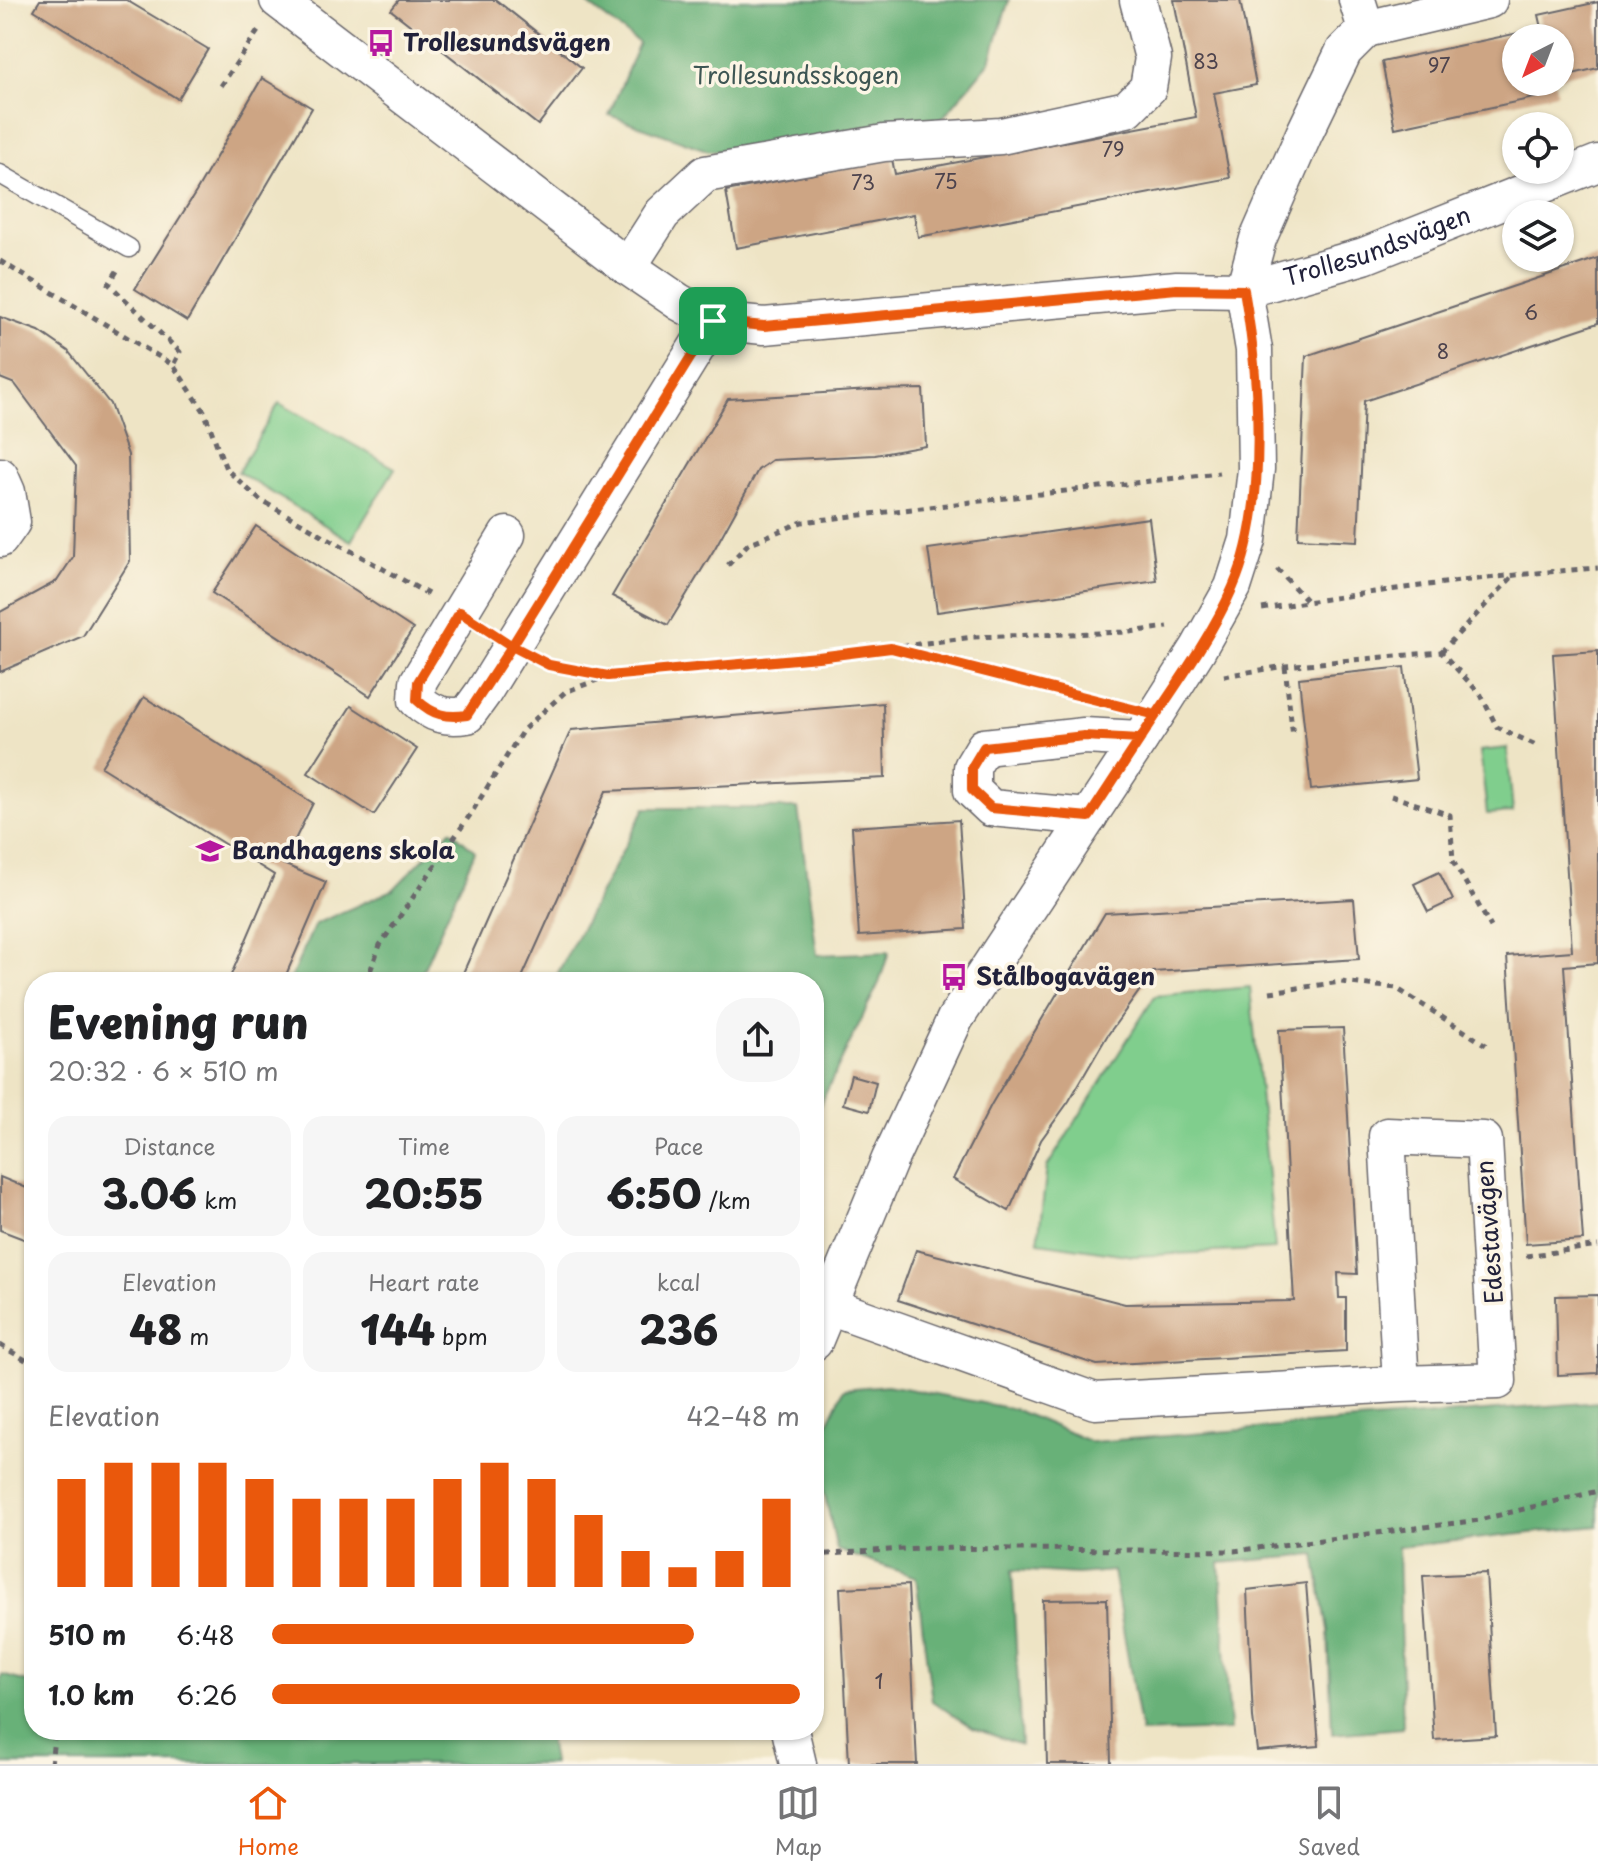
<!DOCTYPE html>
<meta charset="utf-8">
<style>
:root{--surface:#fff;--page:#f6f6f6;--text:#202124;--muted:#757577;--line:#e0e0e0;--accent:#ea580c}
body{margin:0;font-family:"Playpen Sans",sans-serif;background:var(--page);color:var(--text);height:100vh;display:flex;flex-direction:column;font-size:30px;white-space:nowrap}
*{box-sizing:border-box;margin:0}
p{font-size:26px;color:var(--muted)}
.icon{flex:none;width:44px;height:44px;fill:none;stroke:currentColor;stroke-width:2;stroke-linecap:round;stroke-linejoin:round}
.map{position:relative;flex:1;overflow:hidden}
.panel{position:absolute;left:24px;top:972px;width:800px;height:768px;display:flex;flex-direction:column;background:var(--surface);border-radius:32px;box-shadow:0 2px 6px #0004}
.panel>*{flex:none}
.needle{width:52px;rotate:222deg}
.buttons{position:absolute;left:1502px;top:24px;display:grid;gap:16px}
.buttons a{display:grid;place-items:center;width:72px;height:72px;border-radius:50%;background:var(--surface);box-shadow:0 2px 6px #0004;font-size:40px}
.pin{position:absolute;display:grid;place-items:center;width:68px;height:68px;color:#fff;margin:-34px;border-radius:16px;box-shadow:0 4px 12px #0006}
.round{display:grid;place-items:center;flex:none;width:84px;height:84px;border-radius:32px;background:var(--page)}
.head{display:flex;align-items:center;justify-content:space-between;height:136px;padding:0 24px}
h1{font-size:44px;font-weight:800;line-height:60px}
.stats{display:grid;grid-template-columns:repeat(3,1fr);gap:12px;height:136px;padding:8px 24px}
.stats div{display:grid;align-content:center;border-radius:20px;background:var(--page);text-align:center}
.stats b{font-size:40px;font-weight:800}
.stats small{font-size:22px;font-weight:400}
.stats p{font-size:22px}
.chart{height:224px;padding:16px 24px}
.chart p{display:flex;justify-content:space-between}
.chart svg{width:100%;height:144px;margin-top:8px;stroke:var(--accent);stroke-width:6}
ul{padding:0 24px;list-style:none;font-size:26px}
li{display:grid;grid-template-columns:128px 96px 1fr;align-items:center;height:60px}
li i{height:20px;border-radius:10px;background:var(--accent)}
.menu{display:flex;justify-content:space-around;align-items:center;height:112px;border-top:2px solid var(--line);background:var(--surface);font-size:22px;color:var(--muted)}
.menu a{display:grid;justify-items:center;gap:4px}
.menu .selected{color:var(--accent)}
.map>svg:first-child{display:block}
.green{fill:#80ce8d;stroke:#517864;stroke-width:2}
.forest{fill:#68b178;stroke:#456a5a;stroke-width:2}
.building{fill:#cda584}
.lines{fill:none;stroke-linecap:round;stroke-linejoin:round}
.lane-casing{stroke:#69666b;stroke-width:21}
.street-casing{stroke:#69666b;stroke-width:39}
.path{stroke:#69666b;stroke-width:5;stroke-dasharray:6 6;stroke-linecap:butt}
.lane{stroke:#fff;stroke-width:18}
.street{stroke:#fff;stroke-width:36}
.route-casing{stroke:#fff;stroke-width:16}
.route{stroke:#ea580c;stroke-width:10}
.labels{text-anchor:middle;stroke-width:7;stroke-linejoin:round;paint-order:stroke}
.number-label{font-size:20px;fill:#4d434d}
.poi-label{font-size:24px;font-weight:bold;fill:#22223b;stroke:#fcf5e5;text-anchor:start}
.park-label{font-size:24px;fill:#3e5654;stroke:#fcf5e5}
.street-label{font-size:24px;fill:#22223b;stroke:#fcf5e5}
</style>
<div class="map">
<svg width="1598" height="1764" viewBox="0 0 1598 1764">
<rect width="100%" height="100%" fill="#fcf5e5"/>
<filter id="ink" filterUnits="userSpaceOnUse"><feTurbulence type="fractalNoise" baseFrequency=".0125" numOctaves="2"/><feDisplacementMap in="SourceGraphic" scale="16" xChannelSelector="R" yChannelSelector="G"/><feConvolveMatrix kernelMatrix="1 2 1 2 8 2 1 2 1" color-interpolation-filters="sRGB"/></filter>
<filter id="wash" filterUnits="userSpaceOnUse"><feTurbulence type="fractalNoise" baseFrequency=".006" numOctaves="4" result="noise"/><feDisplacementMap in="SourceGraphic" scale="32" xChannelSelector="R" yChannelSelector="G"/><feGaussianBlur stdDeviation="1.8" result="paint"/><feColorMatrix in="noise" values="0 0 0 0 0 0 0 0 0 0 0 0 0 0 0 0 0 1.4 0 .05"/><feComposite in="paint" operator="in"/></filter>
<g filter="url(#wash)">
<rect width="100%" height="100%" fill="#eee4c5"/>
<g class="green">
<path d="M279,403l116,65 -44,73 -113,-69z"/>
<path d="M1507,748l6,64 -26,2 -7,-63z"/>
<path d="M1250,987l25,262 -141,7 -96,-14 9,-75 108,-171z"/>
</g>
<g class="forest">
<path d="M582,0h427l-19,61 -49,59 -135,32 -97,-1 -100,-36 30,-72z"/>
<path d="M645,808h153l19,147 72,-3 -10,31 -65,134v-135h-261z"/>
<path d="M451,830l24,21 -57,131h-129l26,-58 78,-34z"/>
<path d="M887,1385l127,24 77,33 507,-40v124l-200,21 5,181 -71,6 -4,-104 -13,-75 -95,8 10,167 -89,3 -28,-162 -36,3 -65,-4 9,175 -48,-17 -41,-27 -16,-124 -79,-27 -22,-100 29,-61z"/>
<path d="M2,1675l32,9v46h514l5,34h-553v-85z"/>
</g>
<g id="blocks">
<g class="building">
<path d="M40,0h86l82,49 -30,50 -144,-89z"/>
<path d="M399,0h97l86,68 -44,57 -147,-115z"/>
<path d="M1174,0h66l16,85 -42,8 16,85 -312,59 -4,-23 -178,34 -10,-57 166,-32 3,15 301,-57z"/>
<path d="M1598,2v66l-38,9v-39h-44v44h39l2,11 -162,35 -13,-66 160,-34 -3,-13z"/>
<path d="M262,78l50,30 -125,213 -52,-32 61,-97z"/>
<path d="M1598,258v65l-234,78 -6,140 -60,-3 8,-182z"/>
<path d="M0,317l39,14 29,20 42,53 18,51 2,106 -47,75 -83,36v-60l57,-31 16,-24 3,-91 -61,-82 -15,-6z"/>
<path d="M923,389l3,57 -51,9 -103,5 -14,10 -43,78 -47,77 -56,-29 116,-197 142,-9z"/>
<path d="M1149,518l8,63 -220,31 -9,-63z"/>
<path d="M256,526l157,103 -43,67 -158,-103z"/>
<path d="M1598,651v312l-34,3 19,274 -57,4 -19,-288 65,-5 -19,-297z"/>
<path d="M1404,667l13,112 -106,11 -12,-112z"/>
<path d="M144,697l169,106 -30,61 43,18 -43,100h-55l46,-107 -173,-108z"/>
<path d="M883,703l2,75 -279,13 -86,191h-61l112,-252z"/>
<path d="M351,706l66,43 -43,66 -66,-42z"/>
<path d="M959,820l7,109 -107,7 -7,-109z"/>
<path d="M1439,872l14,28 -25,12 -14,-28z"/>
<path d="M1354,899l5,60 -206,13 -46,64 -38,65 -28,39 -32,71 -56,-32 38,-74 114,-192z"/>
<path d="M1343,1028l14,246 -19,-1 1,25h7v53l-249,14 -199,-65 18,-50 209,54 169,-3 -15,-271z"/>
<path d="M851,1075l25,7 -7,29 -26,-7z"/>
<path d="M0,1177l34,14v52l-34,-13z"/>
<path d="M1598,1295v78l-40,2 -2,-79z"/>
<path d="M1486,1573l10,163 -62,4 -11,-164z"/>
<path d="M1306,1583l13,163 -62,5 -4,-33 -6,-128z"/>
<path d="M908,1585l9,179h-68l-9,-176z"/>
<path d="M1107,1599l4,165h-64l-4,-164z"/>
</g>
</g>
</g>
<g filter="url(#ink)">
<use href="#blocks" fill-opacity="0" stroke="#69666b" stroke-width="2"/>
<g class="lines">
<g class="lane-casing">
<path id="lane" d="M0,174l129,74"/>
</g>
<g class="street-casing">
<g id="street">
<path id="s1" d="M278,0l350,267 51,35 34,19 51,5 413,-37 67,1 120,-34 234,-93"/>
<path d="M1366,29l123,-29"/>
<path d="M628,267l34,-53 43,-40 179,-31 117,-7 126,-27 21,-21 5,-30 -15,-58"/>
<path d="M0,476l7,16 5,30 -12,17"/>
<path d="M507,535l-89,147 -1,18c16,15 29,18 50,15l16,-22 230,-372"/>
<path d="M1089,817l-98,-9 -19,-18v-23l12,-20 100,-11 56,3"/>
<path d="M829,1306l266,95 306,-17 97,-3 -14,-241 -97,-4 14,248"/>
<path d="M814,1342l76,-183 65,-140 201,-304 42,-66 35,-62 15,-47 8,-71 -2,-119 -10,-60 14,-51 46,-105 40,-83 22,-22 -9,-29"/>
<path d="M790,1730l8,34"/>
</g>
</g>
<g class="path">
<path d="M221,86l39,-58"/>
<path d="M0,261l173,104 31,46 22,58 34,31 168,94"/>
<path d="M117,271l-8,13 71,68 -7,13"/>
<path d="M728,565l20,-21 54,-22 417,-49"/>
<path d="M1277,569l31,33"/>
<path d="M1262,609c112,-18 223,-33 336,-41"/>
<path d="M896,649l192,48"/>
<path d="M1441,652l73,-77"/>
<path d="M543,662l64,14"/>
<path d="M1285,666l8,71"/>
<path d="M1224,676l61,-10 156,-14 40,43 16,32 39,18"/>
<path d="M1391,796l59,19 3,46 38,66"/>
<path d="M366,982l14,-37 90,-130 53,-85 42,-38 43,-16 210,-19 155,-20 156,-5 39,-5"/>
<path d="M1270,992l71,-10 55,6 90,57"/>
<path d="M1526,1256l72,-10"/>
<path d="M0,1345l34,20"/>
<path d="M814,1555l104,-7 316,3 245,-31 119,-29"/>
<path d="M51,1764l4,-34"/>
</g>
<use href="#lane" class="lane"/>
<use href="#street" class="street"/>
</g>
</g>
<g class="lines" filter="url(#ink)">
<g class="route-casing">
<path id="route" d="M713,321l-201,325 -52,-34 -42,70 -1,18c16,15 29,18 50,15l45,-69 37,19 59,11 210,-19 73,-9 265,67 -67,102 -98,-9 -19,-18v-23l12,-20 100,-11 56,3c31,-47 71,-101 93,-152 36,-82 26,-211 11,-297l-67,-1 -413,37 -51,-5"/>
</g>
<use href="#route" class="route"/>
</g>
<defs>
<g id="bus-bare" transform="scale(2.16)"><path d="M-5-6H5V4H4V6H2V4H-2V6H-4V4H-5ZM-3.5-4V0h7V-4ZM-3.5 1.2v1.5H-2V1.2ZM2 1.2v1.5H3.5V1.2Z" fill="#b5179e" stroke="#fcf5e5" stroke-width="2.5" paint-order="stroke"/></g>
<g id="school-bare" transform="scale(2.16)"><path d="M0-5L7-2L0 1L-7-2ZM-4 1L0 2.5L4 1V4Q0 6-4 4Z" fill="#b5179e" stroke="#fcf5e5" stroke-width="2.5" paint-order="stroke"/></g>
</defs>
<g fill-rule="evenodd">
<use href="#bus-bare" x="381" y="43"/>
<use href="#school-bare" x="210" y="851"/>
<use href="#bus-bare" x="954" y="977"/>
</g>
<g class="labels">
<g class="number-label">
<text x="1206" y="69">83</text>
<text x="1439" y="73">97</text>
<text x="1113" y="157">79</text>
<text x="946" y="189">75</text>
<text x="863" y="190">73</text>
<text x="1531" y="320">6</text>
<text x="1443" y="359">8</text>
<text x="879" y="1689">1</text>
</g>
<g class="poi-label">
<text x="403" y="51">Trollesundsvägen</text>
<text x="232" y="859">Bandhagens skola</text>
<text x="976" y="985">Stålbogavägen</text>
</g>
<g class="park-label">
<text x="796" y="84">Trollesundsskogen</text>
</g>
<g class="street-label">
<text dy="8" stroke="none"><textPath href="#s1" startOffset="1214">Trollesundsvägen</textPath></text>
<text transform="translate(1490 1232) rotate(-94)" y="8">Edestavägen</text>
</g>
</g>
</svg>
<div class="buttons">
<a><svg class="needle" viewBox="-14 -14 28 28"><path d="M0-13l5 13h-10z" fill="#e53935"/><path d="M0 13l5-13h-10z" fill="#757577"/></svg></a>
<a><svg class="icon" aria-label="locate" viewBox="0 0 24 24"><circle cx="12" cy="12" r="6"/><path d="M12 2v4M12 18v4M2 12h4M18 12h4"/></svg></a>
<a><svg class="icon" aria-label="layers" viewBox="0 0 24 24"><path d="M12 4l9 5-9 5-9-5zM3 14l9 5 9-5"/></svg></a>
</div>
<div class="pin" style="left:713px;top:321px;background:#1e9e55"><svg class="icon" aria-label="arrive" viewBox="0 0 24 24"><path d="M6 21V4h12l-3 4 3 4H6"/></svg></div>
<section class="panel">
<div class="head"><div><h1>Evening run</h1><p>20:32 · 6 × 510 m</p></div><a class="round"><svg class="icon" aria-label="share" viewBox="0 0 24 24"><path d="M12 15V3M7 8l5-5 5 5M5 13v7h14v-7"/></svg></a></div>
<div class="stats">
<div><p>Distance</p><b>3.06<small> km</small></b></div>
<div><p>Time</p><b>20:55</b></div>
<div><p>Pace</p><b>6:50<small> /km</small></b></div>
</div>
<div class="stats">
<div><p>Elevation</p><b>48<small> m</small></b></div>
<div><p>Heart rate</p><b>144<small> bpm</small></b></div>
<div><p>kcal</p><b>236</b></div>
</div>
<div class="chart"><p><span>Elevation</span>42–48 m</p>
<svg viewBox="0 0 160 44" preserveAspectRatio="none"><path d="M5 44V11M15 44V6M25 44V6M35 44V6M45 44V11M55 44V17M65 44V17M75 44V17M85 44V11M95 44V6M105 44V11M115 44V22M125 44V33M135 44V38M145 44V33M155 44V17"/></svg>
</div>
<ul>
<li><b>510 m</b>6:48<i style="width:80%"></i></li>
<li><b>1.0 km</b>6:26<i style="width:100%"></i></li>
</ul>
</section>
</div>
<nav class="menu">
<a class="selected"><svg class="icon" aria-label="home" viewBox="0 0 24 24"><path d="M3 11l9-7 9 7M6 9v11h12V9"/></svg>Home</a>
<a><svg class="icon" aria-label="map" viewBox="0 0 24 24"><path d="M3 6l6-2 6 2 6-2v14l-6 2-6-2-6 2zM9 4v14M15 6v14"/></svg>Map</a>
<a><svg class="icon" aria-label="saved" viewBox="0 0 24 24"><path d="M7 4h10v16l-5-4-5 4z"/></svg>Saved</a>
</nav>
